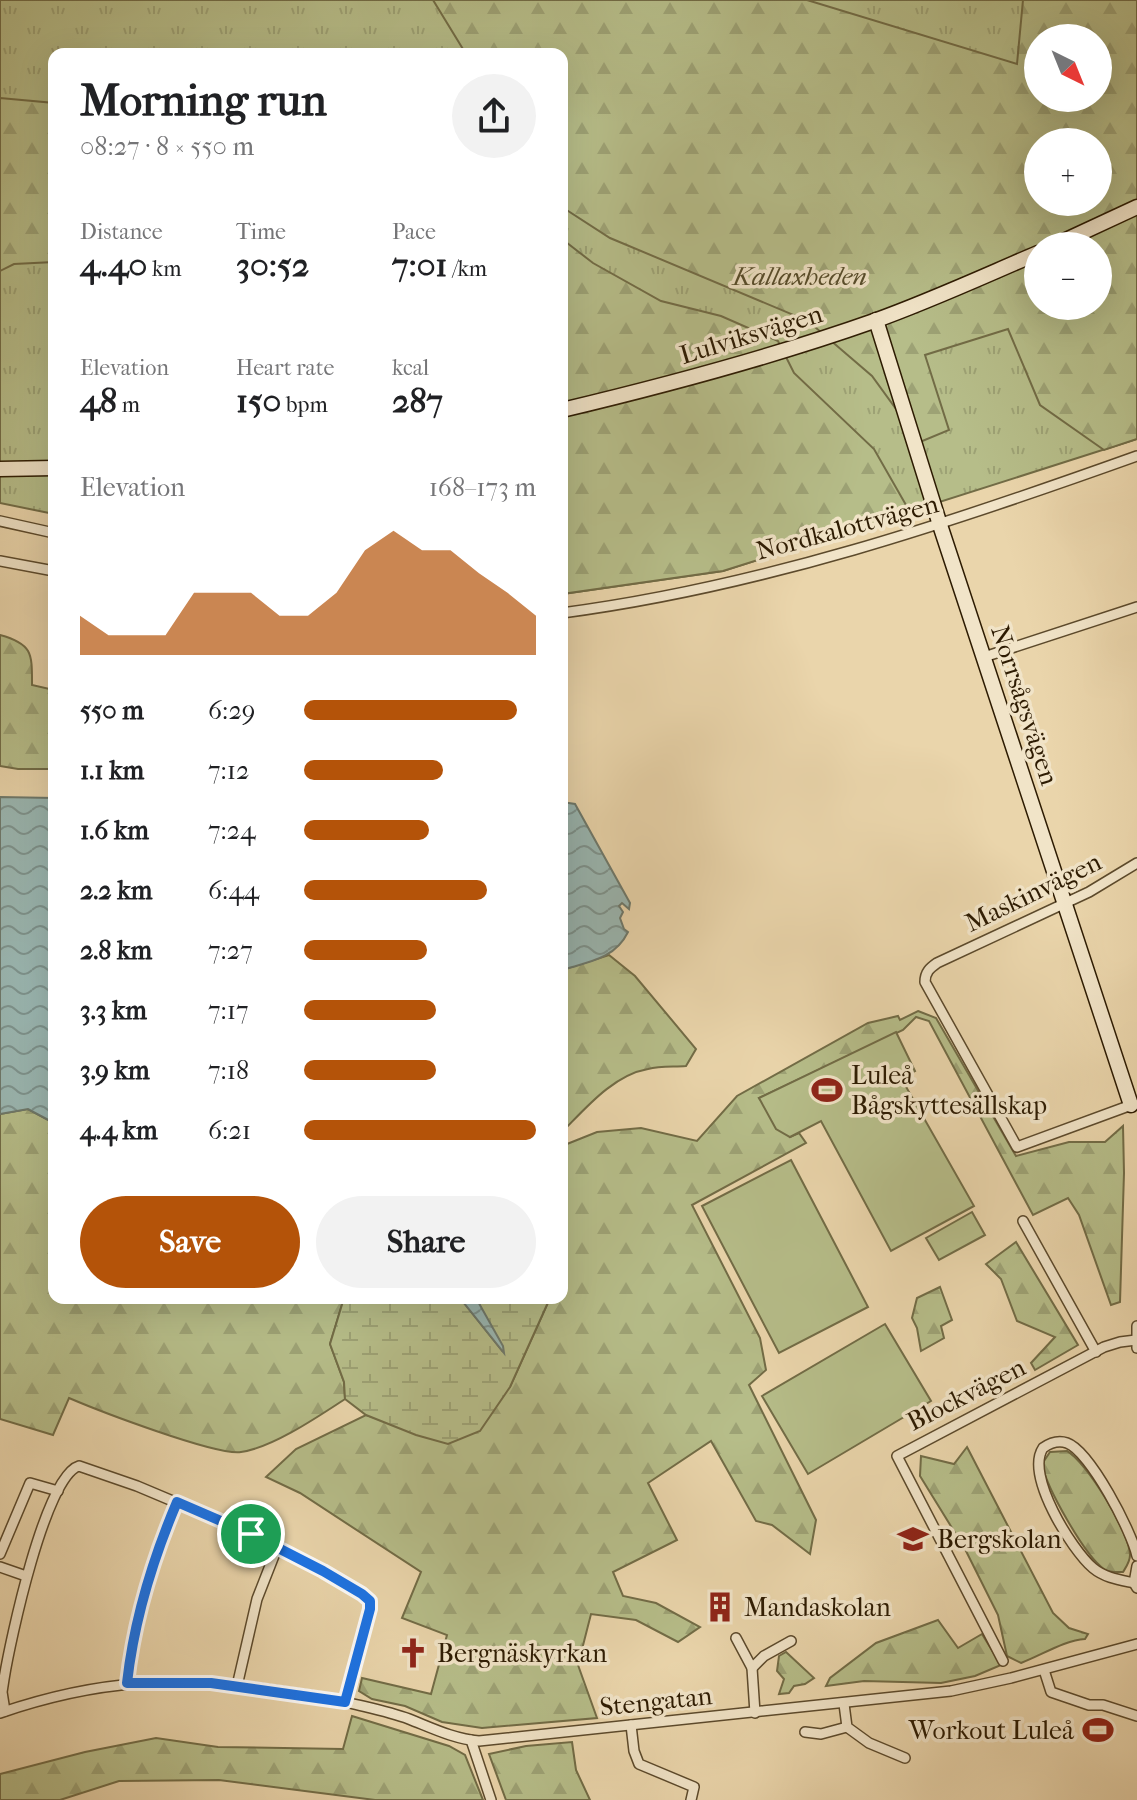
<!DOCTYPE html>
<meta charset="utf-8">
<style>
:root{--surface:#fff;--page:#f2f2f2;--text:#202124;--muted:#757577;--accent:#b45309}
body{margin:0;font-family:"IM FELL French Canon",serif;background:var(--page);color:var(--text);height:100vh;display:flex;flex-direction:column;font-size:30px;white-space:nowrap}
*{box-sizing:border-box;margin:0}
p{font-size:26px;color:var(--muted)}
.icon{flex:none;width:44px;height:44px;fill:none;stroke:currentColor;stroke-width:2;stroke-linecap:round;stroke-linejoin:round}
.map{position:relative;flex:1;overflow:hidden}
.details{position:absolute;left:48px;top:48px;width:520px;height:1256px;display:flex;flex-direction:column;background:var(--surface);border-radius:16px;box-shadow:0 8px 32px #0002}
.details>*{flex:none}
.needle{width:52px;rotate:137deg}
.tools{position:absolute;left:1024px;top:24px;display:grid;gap:16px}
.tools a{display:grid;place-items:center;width:88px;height:88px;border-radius:50%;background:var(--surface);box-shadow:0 8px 32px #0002;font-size:40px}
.pin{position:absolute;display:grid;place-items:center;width:68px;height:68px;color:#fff;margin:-34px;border:4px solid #fff;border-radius:50%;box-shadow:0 2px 8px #0007}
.round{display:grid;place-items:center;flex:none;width:84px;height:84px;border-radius:42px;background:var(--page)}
.headline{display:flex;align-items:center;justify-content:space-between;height:136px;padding:0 32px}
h1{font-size:44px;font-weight:700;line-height:60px}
.metrics{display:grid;grid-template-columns:repeat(3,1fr);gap:12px;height:136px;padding:8px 32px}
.metrics div{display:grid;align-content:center}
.metrics b{font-size:34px;font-weight:700}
.metrics small{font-size:22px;font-weight:400}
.metrics p{font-size:22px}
.chart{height:224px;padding:16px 32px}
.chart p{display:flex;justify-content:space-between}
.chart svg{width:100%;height:144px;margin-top:8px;fill:var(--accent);opacity:.7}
.action{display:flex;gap:16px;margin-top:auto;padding:16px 32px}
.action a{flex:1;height:92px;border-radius:48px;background:var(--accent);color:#fff;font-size:32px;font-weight:700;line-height:92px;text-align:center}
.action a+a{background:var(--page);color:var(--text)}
ul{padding:0 32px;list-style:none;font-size:26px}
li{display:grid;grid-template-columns:128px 96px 1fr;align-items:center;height:60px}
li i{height:20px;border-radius:10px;background:var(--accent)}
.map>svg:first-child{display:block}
.grass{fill:url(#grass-tufts);stroke:#726c46;stroke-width:2;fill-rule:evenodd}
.forest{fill:url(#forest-firs);stroke:#726c46;stroke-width:2;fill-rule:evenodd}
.wetland{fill:url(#wetland-marsh);stroke:#726c46;stroke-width:2}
.pitch{fill:#b6bd89;stroke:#726c46;stroke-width:2}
.water{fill:url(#water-waves);stroke:#6e796c;stroke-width:2}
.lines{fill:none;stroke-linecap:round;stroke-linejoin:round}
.street-casing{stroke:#5c4a2c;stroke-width:12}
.secondary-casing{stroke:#2d1b02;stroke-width:17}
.street{stroke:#f1e4c8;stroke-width:9}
.secondary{stroke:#f1e4c8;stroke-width:14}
.route-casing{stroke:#fff;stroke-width:16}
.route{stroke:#1a73e8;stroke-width:10}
.labels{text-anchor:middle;stroke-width:7;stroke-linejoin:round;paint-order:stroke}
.park-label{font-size:26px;font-style:italic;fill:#564c2a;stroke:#f1e4c8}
.street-label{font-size:26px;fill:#2d1b02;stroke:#f1e4c8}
.poi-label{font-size:26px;fill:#2d1b02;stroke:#f1e4c8;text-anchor:start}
</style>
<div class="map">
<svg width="1137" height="1800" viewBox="0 0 1137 1800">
<defs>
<pattern id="grass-tufts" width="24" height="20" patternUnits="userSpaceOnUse" patternTransform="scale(2)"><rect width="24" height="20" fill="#b6bd89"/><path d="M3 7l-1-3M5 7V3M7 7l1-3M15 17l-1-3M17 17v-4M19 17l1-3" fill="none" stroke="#9da275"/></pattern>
<pattern id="forest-firs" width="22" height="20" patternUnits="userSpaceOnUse" patternTransform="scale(2)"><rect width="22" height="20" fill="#b6bd89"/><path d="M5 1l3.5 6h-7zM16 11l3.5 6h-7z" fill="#9da275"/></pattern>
<pattern id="wetland-marsh" width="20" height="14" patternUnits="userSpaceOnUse" patternTransform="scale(2)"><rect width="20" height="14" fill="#b6bd89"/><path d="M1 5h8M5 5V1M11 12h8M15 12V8" fill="none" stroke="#9da275"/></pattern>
<pattern id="water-waves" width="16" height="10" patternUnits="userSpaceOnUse" patternTransform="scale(2)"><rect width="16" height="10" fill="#9ab7b2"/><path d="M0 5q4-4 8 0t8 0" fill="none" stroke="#7e948f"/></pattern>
</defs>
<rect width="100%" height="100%" fill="#ead5ab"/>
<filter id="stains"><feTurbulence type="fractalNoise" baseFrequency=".0025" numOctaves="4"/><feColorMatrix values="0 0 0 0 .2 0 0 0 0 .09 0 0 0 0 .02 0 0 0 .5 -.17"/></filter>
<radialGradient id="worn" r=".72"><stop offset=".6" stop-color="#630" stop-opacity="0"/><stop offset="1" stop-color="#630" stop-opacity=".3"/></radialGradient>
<path class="grass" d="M0,0h1137v439l-414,132 -161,23v-540h-508v460l-54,-11zM1038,38h60v60h-60zM1038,142h60v60h-60zM1038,246h60v60h-60z"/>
<g class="forest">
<path d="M433,0h374l210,64 6,-64h114v439l-33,11 -64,-45 -32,-76 -83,26 24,75 -29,12 -48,-66 -64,-55 -198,-83 -48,-31v-153h-96zM1038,38h60v60h-60zM1038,142h60v60h-60zM1038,246h60v60h-60z"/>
<path d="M0,98l54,5v159l-40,2 -14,7z"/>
<path d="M562,239l31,24 68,38 60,15 57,25 16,32 80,76 36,63 -187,59 -161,23z"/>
<path d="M0,635c33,9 32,19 32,50l22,5v79h-36l-18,-3z"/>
<path d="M609,955l26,21 61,73 -10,17c-13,1 -26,0 -38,3 -35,6 -63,40 -86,63v-162z"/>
<path d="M918,1011l18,7 80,138 53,-14h36l18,-16 1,47 -4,129 -9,3 -32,-90 -11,-17 -35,17 -104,-194 -13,-4 -13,13 -144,68 31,39 9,-4 7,10 -114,62 68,133 6,32 -17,15 67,135 -6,34 -38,-29 -16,-4 -45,-80 -63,42 29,57 -64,32 10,24 33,7 44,24 -22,15 -42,-22 -45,-6 -13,51 19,53 -115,10 -40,-6 -37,-16 -33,-7 -13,-8 3,-13 69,16 16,-59 -45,-17 19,-46 -121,-79 -34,-16 30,-28 70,-34 19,6 125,-34 40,-89h12v-152l35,-14 44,-4 56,13 40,-45 131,-73 30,-7 2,4z"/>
<path d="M28,1109l26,14v175h290l-14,46 14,38 1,17c-26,17 -73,49 -104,53 -25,4 -144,-42 -172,-54l-16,37 -53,-16v-305z"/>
<path d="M1016,1242l62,103 -43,25 -4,-7 24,-26 -38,-16 -16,-42 -15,-15z"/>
<path d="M940,1287l12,33 -11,6 3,12 -23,13 -4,-23 -5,-10 5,-20z"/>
<path d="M967,1447l86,166 16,15 19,6 -3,5c-20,1 -43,16 -64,24l-14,-7 -9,-41 -33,-66 -45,-73 1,-20 33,8z"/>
<path d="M1067,1451c19,10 63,82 63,104 0,7 -4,12 -7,17 -7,0 -13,1 -19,-3 -19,-13 -58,-82 -62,-105l8,-12z"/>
<path d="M938,1620l20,28 24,-14 19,31 -26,11 -34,7 -77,-2 -38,5 4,-8 46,-35z"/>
<path d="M786,1652l28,26 -9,6 -11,2 -5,7 -10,1 5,-15 -7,-8 2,-15z"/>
<path d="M352,1716l97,30 16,9 18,45h-108l-156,-20 -100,1 -59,19h-60v-26l85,-22 71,-14 62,9 125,2z"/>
<path d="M572,1742l4,28 14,30h-84l-17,-46 37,-8z"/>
</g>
<path class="wetland" d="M344,1298h116l43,54 -27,-54h74l-40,89 -30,44 -32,13 -32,-9 -50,-20 -21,-16 -1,-17 -14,-38z"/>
<g class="pitch">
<path d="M896,1032l19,39 -14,7 73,128 -83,45 -70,-130 -31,16 -14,-8 -17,-31z"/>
<path d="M791,1160l77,147 -89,46 -77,-147z"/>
<path d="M972,1212l13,23 -46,25 -13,-22z"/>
<path d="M885,1324l46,77 -123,73 -46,-78z"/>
</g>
<g class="water">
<path d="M0,797l54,1v325l-26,-14 -28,5z"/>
<path d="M562,802l13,2 55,99 -1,6 -7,-6 -3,3 4,6 -3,6 4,11 4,3c-13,27 -40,30 -66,38z"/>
<path d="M460,1298h16l27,48 1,7z"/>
</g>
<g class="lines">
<g class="street-casing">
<g id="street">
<path d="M0,521l54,12"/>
<path d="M0,561l54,10"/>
<path d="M562,613c198,-26 388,-90 575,-157"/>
<path d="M984,657l153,-50"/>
<path d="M1134,1104l-117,43 -92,-165c0,-10 5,-14 12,-19l152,-71 48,-29"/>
<path d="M1023,1221l73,131"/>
<path d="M1137,1326v22"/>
<path d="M0,1554l30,-71 28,8"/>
<path d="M1137,1566l-3,17 3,5"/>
<path d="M0,1567l26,9"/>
<path d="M1134,1583c-14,-3 -29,-5 -41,-15 -22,-19 -68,-93 -50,-120 7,-5 15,-8 24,-5 23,8 65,89 70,113"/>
<path d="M736,1638l16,30 3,45"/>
<path d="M1003,1661l-106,-205 207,-109 16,-5 16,-2"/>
<path d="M752,1668l12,-12 27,-15"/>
<path d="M1044,1670l7,22 38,13h14l34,11"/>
<path d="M127,1683c7,-64 25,-122 50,-181"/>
<path d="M237,1686l20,-87 20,-51"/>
<path d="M844,1704l3,23 22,16 36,15"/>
<path d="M5,1711l-3,-19 2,-13c6,-37 41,-203 75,-213l58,20 114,48 98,52 17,12 4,11 -25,93"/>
<path d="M0,1713c100,-34 173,-37 278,-22 24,4 48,6 72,12 20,5 40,9 59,16 23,9 45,20 70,22l472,-50 60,-13 126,-34"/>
<path d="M631,1725l3,26 5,13 55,23 -3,13"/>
<path d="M805,1732l16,2 26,-7"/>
<path d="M471,1740l20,60"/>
</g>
</g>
<g class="secondary-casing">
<g id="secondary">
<path d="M1053,246l84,-39"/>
<path d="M876,320l64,205 191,580"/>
<path d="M562,410c105,-25 210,-53 312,-89 56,-20 110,-45 164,-68"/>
<path d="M0,469l54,-1"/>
</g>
</g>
<use href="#street" class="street"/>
<use href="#secondary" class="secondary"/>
</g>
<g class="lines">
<g class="route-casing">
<path id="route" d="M177,1502l74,32 72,37 39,23 8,7v8l-25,93 -134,-19h-84c7,-63 25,-122 50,-181z"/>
</g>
<use href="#route" class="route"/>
</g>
<defs>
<g id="stadium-bare" transform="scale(2.4)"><path d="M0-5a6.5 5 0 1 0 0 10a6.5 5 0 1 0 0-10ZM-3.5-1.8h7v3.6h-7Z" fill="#8f2418" stroke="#f1e4c8" stroke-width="2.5" paint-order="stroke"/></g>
<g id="school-bare" transform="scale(2.4)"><path d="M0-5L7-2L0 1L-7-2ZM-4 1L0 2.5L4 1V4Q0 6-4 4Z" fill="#8f2418" stroke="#f1e4c8" stroke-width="2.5" paint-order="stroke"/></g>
<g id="building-bare" transform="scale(2.4)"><path d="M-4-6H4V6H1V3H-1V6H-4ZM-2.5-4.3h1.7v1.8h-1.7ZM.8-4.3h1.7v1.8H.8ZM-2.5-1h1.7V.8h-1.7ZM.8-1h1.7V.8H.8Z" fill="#8f2418" stroke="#f1e4c8" stroke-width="2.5" paint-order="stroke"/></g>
<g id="church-bare" transform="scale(2.4)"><path d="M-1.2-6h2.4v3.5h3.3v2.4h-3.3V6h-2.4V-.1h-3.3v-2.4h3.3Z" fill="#8f2418" stroke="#f1e4c8" stroke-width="2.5" paint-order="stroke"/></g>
</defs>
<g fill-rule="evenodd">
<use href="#stadium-bare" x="827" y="1090"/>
<use href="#school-bare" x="913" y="1539"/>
<use href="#building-bare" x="720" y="1607"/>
<use href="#church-bare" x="413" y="1653"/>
<use href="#stadium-bare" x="1098" y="1730"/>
</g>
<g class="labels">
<g class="park-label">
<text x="800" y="285">Kallaxheden</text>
</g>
<g class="street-label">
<text transform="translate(751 334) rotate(-17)" y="9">Lulviksvägen</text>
<text transform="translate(847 527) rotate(-15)" y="9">Nordkalottvägen</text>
<text transform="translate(1025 705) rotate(72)" y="9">Norrsågsvägen</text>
<text transform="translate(1033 892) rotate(-26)" y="9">Maskinvägen</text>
<text transform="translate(966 1394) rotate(-27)" y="9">Blockvägen</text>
<text transform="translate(656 1701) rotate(-6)" y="9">Stengatan</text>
</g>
<g class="poi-label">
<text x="851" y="1084">Luleå<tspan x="851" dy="30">Bågskyttesällskap</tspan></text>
<text x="937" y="1548">Bergskolan</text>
<text x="744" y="1616">Mandaskolan</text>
<text x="437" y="1662">Bergnäskyrkan</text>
<text x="1074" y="1739" text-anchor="end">Workout Luleå</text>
</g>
</g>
<rect width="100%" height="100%" filter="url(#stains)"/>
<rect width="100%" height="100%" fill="url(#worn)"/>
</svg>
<div class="tools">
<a><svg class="needle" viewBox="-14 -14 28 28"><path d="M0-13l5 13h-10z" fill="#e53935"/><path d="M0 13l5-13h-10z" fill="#757577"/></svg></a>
<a>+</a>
<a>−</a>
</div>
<div class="pin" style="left:251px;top:1534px;background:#1e9e55"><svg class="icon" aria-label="arrive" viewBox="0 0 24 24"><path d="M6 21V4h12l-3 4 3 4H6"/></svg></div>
<section class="details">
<div class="headline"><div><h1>Morning run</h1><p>08:27 · 8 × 550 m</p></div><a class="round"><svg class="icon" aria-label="share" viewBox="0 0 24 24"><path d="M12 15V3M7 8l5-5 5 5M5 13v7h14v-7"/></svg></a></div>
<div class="metrics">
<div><p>Distance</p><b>4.40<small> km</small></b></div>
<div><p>Time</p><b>30:52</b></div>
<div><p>Pace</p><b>7:01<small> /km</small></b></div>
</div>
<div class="metrics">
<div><p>Elevation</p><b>48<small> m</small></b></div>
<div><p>Heart rate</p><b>150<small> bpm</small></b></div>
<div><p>kcal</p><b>287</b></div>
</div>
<div class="chart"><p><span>Elevation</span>168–173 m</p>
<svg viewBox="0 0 160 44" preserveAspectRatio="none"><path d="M0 44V32L10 38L20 38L30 38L40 25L50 25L60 25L70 32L80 32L90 25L100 12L110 6L120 12L130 12L140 19L150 25L160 32V44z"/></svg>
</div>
<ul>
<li><b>550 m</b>6:29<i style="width:92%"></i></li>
<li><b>1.1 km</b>7:12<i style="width:60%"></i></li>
<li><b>1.6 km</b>7:24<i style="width:54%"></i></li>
<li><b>2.2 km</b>6:44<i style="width:79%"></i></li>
<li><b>2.8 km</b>7:27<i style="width:53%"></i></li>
<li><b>3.3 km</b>7:17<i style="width:57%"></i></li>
<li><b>3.9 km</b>7:18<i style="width:57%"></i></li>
<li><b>4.4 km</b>6:21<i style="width:100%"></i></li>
</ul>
<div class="action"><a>Save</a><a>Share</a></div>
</section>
</div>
